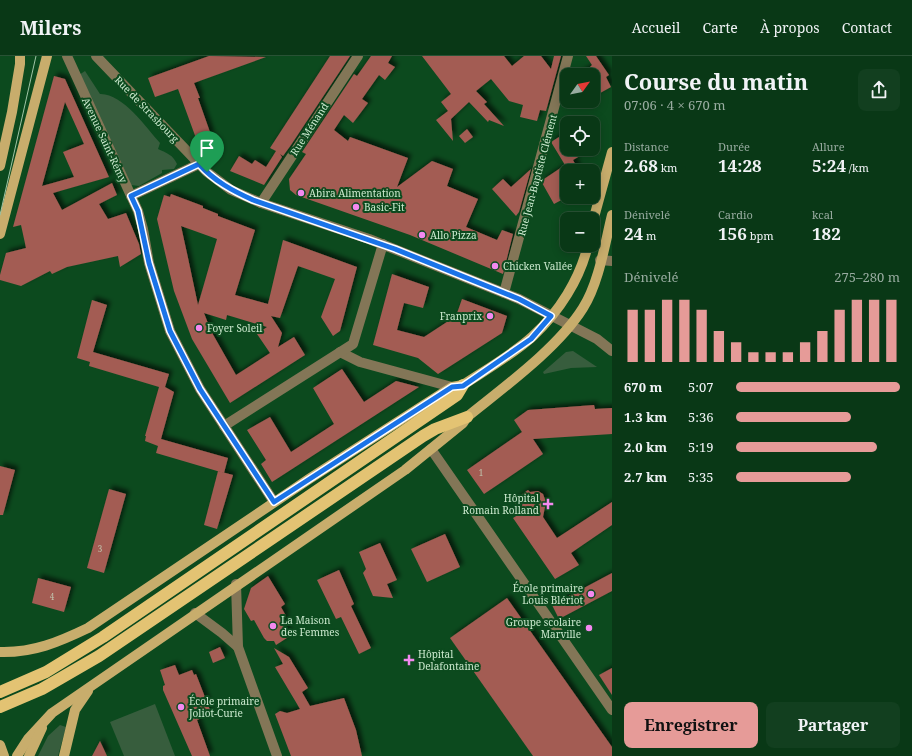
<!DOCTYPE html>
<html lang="fr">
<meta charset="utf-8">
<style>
:root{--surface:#093816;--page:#123f1f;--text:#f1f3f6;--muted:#99aca1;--line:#295235;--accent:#e69b98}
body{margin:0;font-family:"Noto Serif",serif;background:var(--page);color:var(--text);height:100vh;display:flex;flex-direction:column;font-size:15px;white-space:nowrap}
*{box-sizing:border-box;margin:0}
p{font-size:13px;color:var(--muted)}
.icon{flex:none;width:22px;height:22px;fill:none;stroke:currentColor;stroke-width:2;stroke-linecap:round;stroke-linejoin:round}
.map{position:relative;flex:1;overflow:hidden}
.sheet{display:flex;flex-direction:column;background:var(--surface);width:300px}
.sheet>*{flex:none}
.needle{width:26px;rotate:57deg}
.tools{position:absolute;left:560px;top:12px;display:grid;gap:8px}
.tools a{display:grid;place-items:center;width:40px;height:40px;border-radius:8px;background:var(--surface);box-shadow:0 2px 10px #0003,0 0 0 1px var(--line);font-size:20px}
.pin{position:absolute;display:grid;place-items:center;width:34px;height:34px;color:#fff;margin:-41px -17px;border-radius:50% 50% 50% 0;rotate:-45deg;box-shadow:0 0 4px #0007}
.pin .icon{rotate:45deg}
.round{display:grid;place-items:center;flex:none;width:42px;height:42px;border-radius:8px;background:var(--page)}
.summary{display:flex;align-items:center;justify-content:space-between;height:68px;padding:0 12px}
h1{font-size:22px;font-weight:700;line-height:30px}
.figures{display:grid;grid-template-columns:repeat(3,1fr);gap:6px;height:68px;padding:4px 12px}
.figures div{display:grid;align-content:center}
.figures b{font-size:17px;font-weight:700}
.figures small{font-size:11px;font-weight:400}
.figures p{font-size:11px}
.chart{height:112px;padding:8px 12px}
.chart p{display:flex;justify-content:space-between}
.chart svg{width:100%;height:72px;margin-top:4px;stroke:var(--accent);stroke-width:6}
.button{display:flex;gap:8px;margin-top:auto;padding:8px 12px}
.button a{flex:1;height:46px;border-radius:8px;background:var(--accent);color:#111;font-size:16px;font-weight:700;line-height:46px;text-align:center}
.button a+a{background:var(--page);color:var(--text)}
ul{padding:0 12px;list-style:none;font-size:13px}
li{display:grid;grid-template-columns:64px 48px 1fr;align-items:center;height:30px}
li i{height:10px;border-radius:5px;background:var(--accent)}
header{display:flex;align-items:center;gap:24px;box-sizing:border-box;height:56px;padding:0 20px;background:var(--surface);border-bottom:1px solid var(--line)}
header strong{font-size:19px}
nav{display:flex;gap:22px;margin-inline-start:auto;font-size:14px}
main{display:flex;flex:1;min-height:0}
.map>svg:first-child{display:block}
.green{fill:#375d3d}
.building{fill:#a35c53;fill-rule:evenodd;filter:url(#shadow)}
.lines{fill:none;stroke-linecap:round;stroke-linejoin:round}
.minor{stroke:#837657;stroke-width:10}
.major{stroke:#c8ad6c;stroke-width:10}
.highway{stroke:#e3c373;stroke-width:12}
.tram{stroke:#a0c5a6;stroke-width:1}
.route-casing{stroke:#fff;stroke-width:8}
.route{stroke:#1a73e8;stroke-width:5}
.poi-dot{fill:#f489f0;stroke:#0c4a1e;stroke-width:1.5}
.labels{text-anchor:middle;stroke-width:4;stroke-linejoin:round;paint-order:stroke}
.number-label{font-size:8px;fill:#c1c6af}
.street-label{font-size:10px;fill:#cbe9ce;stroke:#0c4a1e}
.poi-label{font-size:10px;fill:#cbe9ce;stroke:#0c4a1e;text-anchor:start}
</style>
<header>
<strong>Milers</strong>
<nav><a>Accueil</a><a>Carte</a><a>À propos</a><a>Contact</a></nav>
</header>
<main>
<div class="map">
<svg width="612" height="700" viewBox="0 0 612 700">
<defs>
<filter id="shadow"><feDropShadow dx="3.5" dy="-3.5" stdDeviation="2" flood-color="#0009"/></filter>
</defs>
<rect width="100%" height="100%" fill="#0c4a1e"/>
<g class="green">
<path d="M85,15l15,23c22,-1 46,33 60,49l-2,6c9,4 15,6 19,15l-3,5 -12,1v3l-23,13 -8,-1 -52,-110z"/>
<path d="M573,295l24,16 -26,1 -27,6 -1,-2 23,-20z"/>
<path d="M155,648l20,52h-51l-14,-34z"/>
<path d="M60,669l6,2 -8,29h-20l10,-20z"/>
</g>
<g class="building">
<path d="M209,0l57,1 -72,26 6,15h-2l13,37 -14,6 -19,-52 -23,8 -7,-19z"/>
<path d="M330,0h20l-59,89 -8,11 -3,-2 2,3 -18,28 -34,-14 9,-15 13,8 3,-4 11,7 10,-16 -6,-3z"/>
<path d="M371,0h21l-4,7 7,4 -10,13 -6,-5 -17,24 6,4 -15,20 -9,-8 -10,15 14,11 2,-4 58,21 -11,29 35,-26 21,8 -6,17 31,13 -12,28 31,13 5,-10 11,4 -10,40 -93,-39 -114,-40 -6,-5 -1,-11 17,-25 -4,-2 52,-78 3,2z"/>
<path d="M422,0h82l8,10 12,-10h17l10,13 3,-13h7l-15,55 -6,-1 -3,11 -17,-4 3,-12 -14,-4 -18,-22 -15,12 11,11 -3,2 20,22 -15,-6 -1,2 -19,-20 -18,17 2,22 -17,-21 12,-9 -7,-9 10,-8z"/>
<path d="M586,0h10l13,19 -3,2 5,10 -18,10v-22h-16l13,-8 2,-2z"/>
<path d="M54,20l11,3 44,98 -56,16 9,17 50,-27 5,12 -18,9 9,15 18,-6 13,31 2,10 -21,13 -2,-11 -51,11 -15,7 -2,-3 -29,15 -21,-6v-5l6,-22 20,-5 -5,-23 -8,2zM65,46l19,42 -21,8 11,25 -32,9z"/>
<path d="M467,73l6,8 -8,6 -6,-7z"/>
<path d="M567,76v17h25l-19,11 6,11h-12v26l-13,7 -13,-23 24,-16 -14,-23z"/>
<path d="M531,113l-12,43 -3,4 -24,-27 11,-10 8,8z"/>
<path d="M171,138l32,12v2l15,6v2l37,14 -20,65 33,9 15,-64 74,27 -17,64 -7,5 -12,-19 14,-38 -37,-13 -18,52 -9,-2 11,17 -4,14 16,-10 11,18 -75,48 -38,-64 -18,-48 -17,-72 7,-24 6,2zM181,170l36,13 -19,66 -10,-47zM204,257l22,7 1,-5 40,12 -10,7 13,19 -34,22 -25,-44z"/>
<path d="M392,218l37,13 -6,21 -19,-5 -7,27 27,7 32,-21 6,-17 45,17 -5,17 -64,41 -20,-16 -45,-13z"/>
<path d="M92,244l15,5 -14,47 76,22 -4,13 9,5 -13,47 67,19 -4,15 -68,-20 2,-7 -13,-5 1,-5h-1l14,-49 -70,-21 1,-4 -13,-4z"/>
<path d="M342,313l22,33 32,-21 23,6 -147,95 -11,-18 5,-4 -19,-30 23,-13 21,35 43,-28 -21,-36z"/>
<path d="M594,349l1,4 17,-1v26l-79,5 10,15 -59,40 -17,-24 55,-38 -8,-12 14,-10z"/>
<path d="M0,410l15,4 -12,45h-3z"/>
<path d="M218,415l15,4 -16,54 -13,-4z"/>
<path d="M109,433l17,5 -22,79 -17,-5z"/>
<path d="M528,434l2,2 8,-1 5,3 3,8 -3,15 14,21 55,-36v23l-41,28 8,12 -24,14 -42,-61 8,-5 -8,-12z"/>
<path d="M445,478l15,33 -33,15 -16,-33z"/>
<path d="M380,487l17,37 -10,4 6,14 -20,-2 -10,-23 3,-4 -7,-17z"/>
<path d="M339,514l15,34 -3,2 20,42 -12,6 -18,-37 -5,2 -19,-39z"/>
<path d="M612,517v18l-53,28 -7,-14z"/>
<path d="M268,520l17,28 -4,3 5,9 -3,1 5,8 -4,2 6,9 -14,9 -2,-4h-7l-3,-3 -10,-18 -3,1 -7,-12 7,-21z"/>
<path d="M38,522l33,9 -7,25 -32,-9z"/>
<path d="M507,542l105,149v9h-79l-83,-118z"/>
<path d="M220,591l5,11 -12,5 -4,-11z"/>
<path d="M274,592l15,9 19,31 -6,4 8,14 34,-8 12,32 6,26h-71l-16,-42 5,-3 7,2 13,-4 -25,-42 8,-3z"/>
<path d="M175,609l4,10 13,-5 2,5 2,-1 14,36 -3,1 2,4 -12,5 13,36h-18l-29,-66v-4l2,-1 -5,-15z"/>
<path d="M612,612v27l-13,-20z"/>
<path d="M100,685l7,15h-15z"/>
</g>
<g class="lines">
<g class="minor">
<path d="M67,0l71,155 5,18 6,34 21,68 30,58 74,113"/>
<path d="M96,0l111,116 24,18 30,13 108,36 150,60 78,40 15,12"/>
<path d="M131,140l68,-32"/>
<path d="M261,147l97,-147"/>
<path d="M600,204l12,1"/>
<path d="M504,237l64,-237"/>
<path d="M340,296l20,10 92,25"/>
<path d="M224,370l129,-82 30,-100"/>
<path d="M431,393l181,261"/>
<path d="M236,528l2,63 39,109"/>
<path d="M195,557l27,20 16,14"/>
</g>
<g class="major">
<path d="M0,110l12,-54 8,-48v-8"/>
<path d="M593,165l19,-69"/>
<path d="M0,178l47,-178"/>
<path d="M0,596c33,1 59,-10 88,-24l221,-149 143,-92 11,-2c21,-14 52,-32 70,-49 26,-24 47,-57 55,-91"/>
<path d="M0,689l4,11"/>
<path d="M17,700l11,-17 24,-26 353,-243 58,-47 4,-6c37,-30 91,-69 116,-109 16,-25 22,-65 29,-93"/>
<path d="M29,700l13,-28"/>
<path d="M64,700l11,-46 13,-19"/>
</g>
<g class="highway">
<path d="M0,636l46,-20 57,-35 354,-242 6,-10"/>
<path d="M0,651l42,-18 57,-33 324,-220 12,-7 32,-12"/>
</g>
<path class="tram" d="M0,159l36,-159"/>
</g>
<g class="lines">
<g class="route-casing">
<path id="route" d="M199,108c15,17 34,27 54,36l142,49 124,50 32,17 -20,23 -68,47 -11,1 -178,115 -74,-113 -30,-58 -21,-68 -11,-52 -7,-15z"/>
</g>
<use href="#route" class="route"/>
</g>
<g class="poi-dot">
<circle cx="301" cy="137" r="4"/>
<circle cx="356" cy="151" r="4"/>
<circle cx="422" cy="179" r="4"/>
<circle cx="495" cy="210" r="4"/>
<circle cx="490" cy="260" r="4"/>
<circle cx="199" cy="272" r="4"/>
<path d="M546 442h4v4h4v4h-4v4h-4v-4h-4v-4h4z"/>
<circle cx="591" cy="538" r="4"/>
<circle cx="273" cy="570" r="4"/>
<circle cx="589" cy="572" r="4"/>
<path d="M407 598h4v4h4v4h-4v4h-4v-4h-4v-4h4z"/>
<circle cx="181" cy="651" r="4"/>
</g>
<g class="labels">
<g class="number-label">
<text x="481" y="420">1</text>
<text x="100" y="496">3</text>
<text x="52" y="544">4</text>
</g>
<g class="street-label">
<text transform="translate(147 53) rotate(46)" y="4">Rue de Strasbourg</text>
<text transform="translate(309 73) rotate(-57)" y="4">Rue Ménand</text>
<text transform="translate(105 84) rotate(65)" y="4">Avenue Saint-Rémy</text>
<text transform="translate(537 119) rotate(-75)" y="4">Rue Jean-Baptiste Clément</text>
</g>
<g class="poi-label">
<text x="309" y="141">Abira Alimentation</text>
<text x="364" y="155">Basic-Fit</text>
<text x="430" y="183">Allo Pizza</text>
<text x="503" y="214">Chicken Vallée</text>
<text x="482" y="264" text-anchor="end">Franprix</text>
<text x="207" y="276">Foyer Soleil</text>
<text x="539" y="446" text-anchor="end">Hôpital<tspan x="539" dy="12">Romain Rolland</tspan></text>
<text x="583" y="536" text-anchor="end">École primaire<tspan x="583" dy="12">Louis Blériot</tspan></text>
<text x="281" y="568">La Maison<tspan x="281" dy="12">des Femmes</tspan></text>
<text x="581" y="570" text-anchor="end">Groupe scolaire<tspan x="581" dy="12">Marville</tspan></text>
<text x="418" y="602">Hôpital<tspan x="418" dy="12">Delafontaine</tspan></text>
<text x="189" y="649">École primaire<tspan x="189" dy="12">Joliot-Curie</tspan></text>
</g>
</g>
</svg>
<div class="tools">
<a><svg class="needle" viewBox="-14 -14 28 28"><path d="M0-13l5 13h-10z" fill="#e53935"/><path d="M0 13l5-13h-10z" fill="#99aca1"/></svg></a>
<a><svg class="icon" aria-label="locate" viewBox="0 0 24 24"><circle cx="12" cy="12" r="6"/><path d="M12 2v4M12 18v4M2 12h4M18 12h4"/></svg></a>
<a>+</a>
<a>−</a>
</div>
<div class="pin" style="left:207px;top:116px;background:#1e9e55"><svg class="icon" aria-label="arrive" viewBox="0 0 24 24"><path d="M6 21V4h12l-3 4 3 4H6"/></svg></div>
</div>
<section class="sheet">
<div class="summary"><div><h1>Course du matin</h1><p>07:06 · 4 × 670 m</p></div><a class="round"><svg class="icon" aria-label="share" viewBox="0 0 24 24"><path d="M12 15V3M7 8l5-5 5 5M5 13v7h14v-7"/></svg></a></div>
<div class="figures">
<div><p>Distance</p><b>2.68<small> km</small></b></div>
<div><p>Durée</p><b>14:28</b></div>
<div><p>Allure</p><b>5:24<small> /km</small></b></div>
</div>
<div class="figures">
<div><p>Dénivelé</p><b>24<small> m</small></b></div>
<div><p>Cardio</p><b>156<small> bpm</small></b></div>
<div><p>kcal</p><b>182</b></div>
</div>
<div class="chart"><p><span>Dénivelé</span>275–280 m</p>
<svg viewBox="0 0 160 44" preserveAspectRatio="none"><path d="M5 44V12M15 44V12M25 44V6M35 44V6M45 44V12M55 44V25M65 44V32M75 44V38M85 44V38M95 44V38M105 44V32M115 44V25M125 44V12M135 44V6M145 44V6M155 44V6"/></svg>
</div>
<ul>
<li><b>670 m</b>5:07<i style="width:100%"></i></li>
<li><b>1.3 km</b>5:36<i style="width:70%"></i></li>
<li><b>2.0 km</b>5:19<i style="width:86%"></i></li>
<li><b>2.7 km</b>5:35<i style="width:70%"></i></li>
</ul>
<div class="button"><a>Enregistrer</a><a>Partager</a></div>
</section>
</main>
